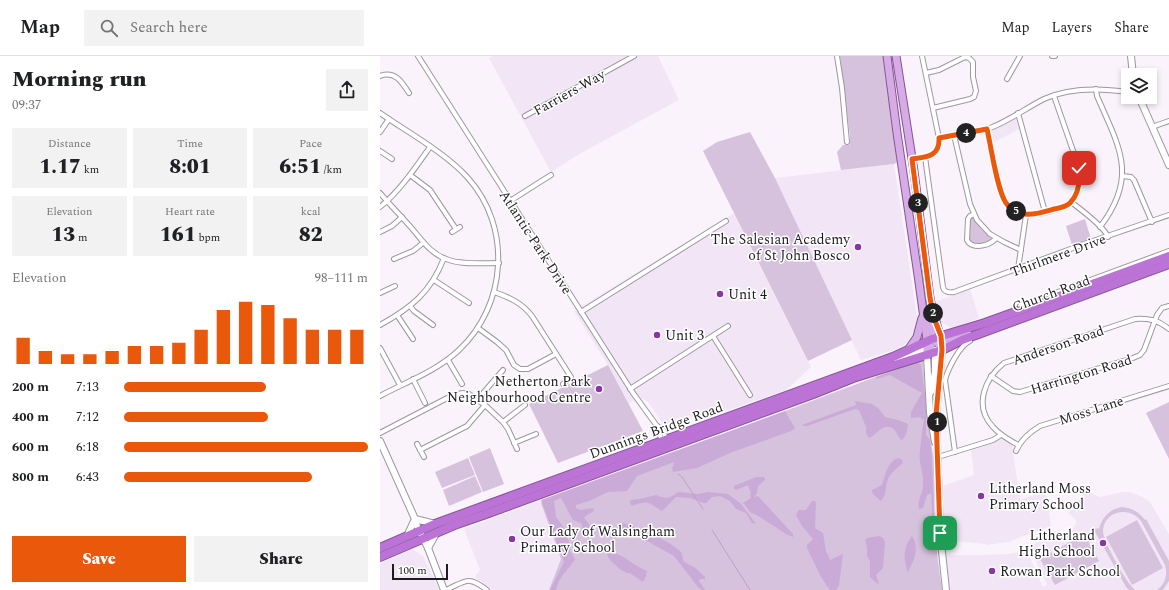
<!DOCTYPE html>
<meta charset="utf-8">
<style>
:root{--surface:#fff;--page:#f2f2f2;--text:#202124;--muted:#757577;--line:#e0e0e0;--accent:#ea580c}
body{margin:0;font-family:Spectral,serif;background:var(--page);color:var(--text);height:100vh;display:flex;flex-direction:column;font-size:15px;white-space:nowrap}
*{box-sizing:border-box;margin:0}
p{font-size:13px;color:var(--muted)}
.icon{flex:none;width:22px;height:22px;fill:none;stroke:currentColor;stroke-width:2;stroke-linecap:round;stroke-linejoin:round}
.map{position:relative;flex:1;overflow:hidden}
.drawer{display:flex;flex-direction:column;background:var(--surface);width:380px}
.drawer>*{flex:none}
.controls{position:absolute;left:741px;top:12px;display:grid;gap:8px}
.controls a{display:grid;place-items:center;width:36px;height:36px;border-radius:0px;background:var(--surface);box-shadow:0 2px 6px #0003;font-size:20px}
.scale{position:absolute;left:12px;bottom:10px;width:56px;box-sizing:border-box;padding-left:4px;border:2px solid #1e1c1f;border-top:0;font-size:11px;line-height:14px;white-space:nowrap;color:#1e1c1f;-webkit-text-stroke:3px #fff;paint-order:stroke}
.pin{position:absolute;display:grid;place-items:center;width:34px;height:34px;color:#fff;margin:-17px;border-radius:8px;box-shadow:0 2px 6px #0006}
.km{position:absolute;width:20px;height:20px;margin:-10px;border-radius:50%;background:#222;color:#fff;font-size:11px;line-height:20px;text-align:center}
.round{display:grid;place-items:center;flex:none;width:42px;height:42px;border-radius:0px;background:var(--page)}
.head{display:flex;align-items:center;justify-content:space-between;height:68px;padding:0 12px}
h1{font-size:22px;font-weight:800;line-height:30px}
.stats{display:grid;grid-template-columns:repeat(3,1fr);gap:6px;height:68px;padding:4px 12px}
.stats div{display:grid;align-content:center;border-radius:0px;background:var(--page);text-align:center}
.stats b{font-size:20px;font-weight:800}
.stats small{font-size:11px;font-weight:400}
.stats p{font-size:11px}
.chart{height:112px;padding:8px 12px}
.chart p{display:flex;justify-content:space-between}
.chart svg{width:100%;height:72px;margin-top:4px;stroke:var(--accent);stroke-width:6}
.button{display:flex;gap:8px;margin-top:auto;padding:8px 12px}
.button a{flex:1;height:46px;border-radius:0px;background:var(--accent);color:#fff;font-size:16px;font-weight:800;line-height:46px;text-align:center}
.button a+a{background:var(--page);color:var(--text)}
ul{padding:0 12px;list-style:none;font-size:13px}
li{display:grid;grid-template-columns:64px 48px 1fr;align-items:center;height:30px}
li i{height:10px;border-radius:5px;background:var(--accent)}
header{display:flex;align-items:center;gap:24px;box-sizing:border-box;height:56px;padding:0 20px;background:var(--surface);border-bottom:1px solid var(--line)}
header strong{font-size:19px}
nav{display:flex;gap:22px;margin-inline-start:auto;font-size:14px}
.search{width:280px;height:36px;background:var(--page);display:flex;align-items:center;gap:10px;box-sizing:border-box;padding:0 14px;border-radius:0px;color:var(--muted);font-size:15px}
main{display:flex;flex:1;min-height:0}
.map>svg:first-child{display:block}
.built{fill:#f2e6f6}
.green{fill:#d6c2dd}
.forest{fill:#caaad7}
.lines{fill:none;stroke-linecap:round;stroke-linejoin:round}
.stream{stroke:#bf9fcb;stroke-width:1}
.street-casing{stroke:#9d979f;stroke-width:6}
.secondary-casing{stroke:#9d979f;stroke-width:8}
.primary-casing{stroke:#845595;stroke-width:9}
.highway-casing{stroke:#845595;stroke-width:10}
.street{stroke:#fff;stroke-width:4}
.secondary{stroke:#fff;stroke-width:6}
.primary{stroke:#d6abe6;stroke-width:7}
.highway{stroke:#bb73d5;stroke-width:8}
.route-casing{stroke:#fff;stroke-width:8}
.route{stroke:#ea580c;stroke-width:5}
.poi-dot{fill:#8936a4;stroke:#fff;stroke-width:1.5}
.labels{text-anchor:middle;stroke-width:3;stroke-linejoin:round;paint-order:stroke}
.street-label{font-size:14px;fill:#1e1c1f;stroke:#fff}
.poi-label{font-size:14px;fill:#1e1c1f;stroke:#fff;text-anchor:start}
</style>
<header>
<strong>Map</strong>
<div class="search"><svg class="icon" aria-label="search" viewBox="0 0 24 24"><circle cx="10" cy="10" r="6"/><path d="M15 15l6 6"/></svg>Search here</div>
<nav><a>Map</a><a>Layers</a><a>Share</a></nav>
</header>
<main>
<section class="drawer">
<div class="head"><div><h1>Morning run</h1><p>09:37</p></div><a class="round"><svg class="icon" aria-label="share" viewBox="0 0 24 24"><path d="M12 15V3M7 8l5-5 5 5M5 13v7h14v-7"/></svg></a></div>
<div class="stats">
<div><p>Distance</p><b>1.17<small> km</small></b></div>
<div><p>Time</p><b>8:01</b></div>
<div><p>Pace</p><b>6:51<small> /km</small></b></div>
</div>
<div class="stats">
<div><p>Elevation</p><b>13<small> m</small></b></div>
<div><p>Heart rate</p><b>161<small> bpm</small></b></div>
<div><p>kcal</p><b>82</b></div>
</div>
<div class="chart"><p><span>Elevation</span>98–111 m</p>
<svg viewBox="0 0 160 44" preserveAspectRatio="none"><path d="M5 44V28M15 44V36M25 44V38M35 44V38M45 44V36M55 44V33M65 44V33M75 44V31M85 44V23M95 44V11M105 44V6M115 44V8M125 44V16M135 44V23M145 44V23M155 44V23"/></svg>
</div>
<ul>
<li><b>200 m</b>7:13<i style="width:58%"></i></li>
<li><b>400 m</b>7:12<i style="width:59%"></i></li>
<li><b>600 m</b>6:18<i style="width:100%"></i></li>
<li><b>800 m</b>6:43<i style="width:77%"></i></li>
</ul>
<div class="button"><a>Save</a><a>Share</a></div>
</section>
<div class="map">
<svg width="789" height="534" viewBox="0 0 789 534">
<rect width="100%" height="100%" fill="#faf3fc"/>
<g class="built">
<path d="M113,0h165l21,44 -98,53 -30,19 -62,-114z"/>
<path d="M636,62l3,11 -26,14 -3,-11z"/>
<path d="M514,108l23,153 -1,10 -9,16 -10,6 -36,11 -86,-182z"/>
<path d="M354,157l77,154 -25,23 -88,31 -4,-5 -29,10 -2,-2 -15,-22 -9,-5 -10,7 -21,-39 -34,-54z"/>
<path d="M590,233l9,29 -27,10 -12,-6 -3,-20 1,-1z"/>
<path d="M622,382l10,6 8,56 26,-9 5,35 -43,16 -21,3 -1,-1 -42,-4 -1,-54 31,-11 -3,-27z"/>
<path d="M707,435l13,6 23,-5h7l13,5 7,5 19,32v56h-219l-4,-32 1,-3 3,-2v2h31l26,-1 20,-3 16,36 4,-2 -18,-39 15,-7 2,-3 9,-5 7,4 8,-2 6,-9v-4l-8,-7z"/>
<path d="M161,444l23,61 -14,29h-57l-18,-13 5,-7 -16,-41z"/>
<path d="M32,493l11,7 16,34h-59v-27z"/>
</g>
<g class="green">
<path d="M460,0h44l15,105 -5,3 -53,6 -4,-18 6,-7h7v-9z"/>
<path d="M370,76l25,46 77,162 -44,21 -105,-210 14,-9z"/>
<path d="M592,160l9,13 11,10 -1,3 -15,3 -6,-3 -1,-23z"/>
<path d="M705,163l6,20 -19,6 -6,-19z"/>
<path d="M543,303l4,56 7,46 1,78 7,51h-393l12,-31 -20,-56z"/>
<path d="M228,309l35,66 -85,32 -29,-59z"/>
<path d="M789,346v57l-23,-46z"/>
<path d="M110,392l14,36 -21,8 -14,-35z"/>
<path d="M88,402l7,17 -33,13 -7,-16z"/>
<path d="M95,420l7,16 -33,14 -6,-16z"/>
<path d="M742,451c10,1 17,5 23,13l1,-1 23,42v20l-6,9h-6c8,-6 11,-15 8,-25l-24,-44c-11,-15 -36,-11 -38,9 -1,10 24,54 32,60h-6l-3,-3 -32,-57 4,-2 1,1c3,-12 11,-20 23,-22z"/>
<path d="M757,464l26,48 -31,17 -26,-48z"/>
<path d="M704,478l15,27 -44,24 -15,-26z"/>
</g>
<g class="forest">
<path d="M538,306l3,3 5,38v32l4,5 2,18 3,77 2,23 -4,-24 -2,-41 -4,2 -4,13 -4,1c-2,-10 4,-15 4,-24 1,-12 -5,-23 -3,-34 1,-11 2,-21 4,-31l-4,-3 -9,1v-6l11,-19 -32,-18 -14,4v-2z"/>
<path d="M475,345l17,3 6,4 7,9 13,3 10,4c-1,7 -1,11 -6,16 -4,-2 -5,-9 -10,-12 -10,-5 -16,8 -23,10l-3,-5v-6l-7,-17 -4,-1 -48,17h-3l-2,-1 54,-20z"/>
<path d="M405,355l10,17 -4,3 -61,22 -33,15 -24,4 -1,-3 2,-7 -37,14 -10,15 -19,1 -19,9 -13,4v3l4,2 13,-2 1,3 -7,4 -3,3 5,6 1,9 -2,2 -3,-1 -4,-11 -8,-3 -12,-22 -7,3 2,16 8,11 6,17v6l5,8c-7,12 -15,15 -19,31h-6l14,-28 -23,-62z"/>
<path d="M519,402l3,2 1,3c-5,4 -11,9 -14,14 -4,7 -2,18 -8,24l-8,-7 -1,-4 10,-5c3,-9 6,-25 17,-27z"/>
<path d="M376,421h7l2,1v2l-7,6 -1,7 -3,4 4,-1 35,38v3l-7,-3 -26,-17 -10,-5 -7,-9 8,-5 -1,-3 1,-3 -2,-3 -1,-4 -12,5 -2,-2v-2z"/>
<path d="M298,436l20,2 10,-2 20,2 13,10 15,20 -4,-1 -6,-10 -10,-4 -6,-8 -10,-5 -8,1 -6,6h-3l-13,-5 -14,-1 -14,14c-15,-9 -13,-11 -30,-5l-2,-3 1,-3 9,-1 16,-4c10,4 14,4 22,-3z"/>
<path d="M432,445h3l1,2 -1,25 8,5 3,18 4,9 13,-6 -4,31 -3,5h-6l-9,-13 -14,-29v-3l6,-6 -11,-13 -6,-11 3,-5h7z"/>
<path d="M241,467c13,1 50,19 59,28 3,3 2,8 4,11l10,5 11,10v2h-5l-1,2 6,9h-3l-4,-3 -24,-31 -27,-15 -16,-7 -8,-5z"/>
<path d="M499,480l4,2 2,4 -2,26 -7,7 3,10 -9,-8v-16l-3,-5v-9l-2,-7 2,-2z"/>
<path d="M532,480c8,12 2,24 -4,36 -5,-13 -5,-25 4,-36z"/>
<path d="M225,495c17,1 27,14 42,20l-1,5 -3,6 -13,-9h-3l-6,-3 -11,-10z"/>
</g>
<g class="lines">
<g class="stream">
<path d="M298,418l4,3 21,32"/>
<path d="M332,474l38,60"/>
</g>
<g class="street-casing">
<g id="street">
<path d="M38,0l215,337 24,33 6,4 2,6v5"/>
<path d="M457,0l5,32 5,54"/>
<path d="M542,0l17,82"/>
<path d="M672,0h3"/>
<path d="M546,17l13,-3 26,-13 4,1 4,4v15l3,14 -2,6 -4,2 -37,9"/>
<path d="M0,20c15,-6 22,6 29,17"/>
<path d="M627,23l13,-23"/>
<path d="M716,33l1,7c22,51 42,80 3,131"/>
<path d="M0,57c27,19 66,40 88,65 44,49 39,127 -9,172 -22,21 -53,32 -79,46"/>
<path d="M638,57l27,99"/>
<path d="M145,60l109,-60"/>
<path d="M772,71l17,-6"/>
<path d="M607,73c3,14 6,28 9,42 2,10 3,21 9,30 12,22 43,12 62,5 11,-8 13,-25 12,-38l-25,-72"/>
<path d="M0,76l9,-13"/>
<path d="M574,79l16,69 7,16 13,14 14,8 17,8"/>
<path d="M0,95l12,8"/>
<path d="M545,101l18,130c1,5 6,6 11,5l130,-48 85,-29"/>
<path d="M532,103c15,-2 28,-2 27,-21 17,-3 35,-5 51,-10 19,-7 36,-20 54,-29 26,-12 56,-11 84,-7"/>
<path d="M30,119l20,15 26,39"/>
<path d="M742,120l9,1 3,3 18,42"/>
<path d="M0,137l7,8"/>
<path d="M7,145c7,8 14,15 21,23 13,14 21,30 41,36 15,5 34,3 50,3"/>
<path d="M130,145l41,-26"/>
<path d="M691,146c8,6 34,26 37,35"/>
<path d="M0,151c20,-16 35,-39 50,-60"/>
<path d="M594,158l-4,2 -2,3 -1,21 2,3c7,6 22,2 27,-5"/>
<path d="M0,176l12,-6 10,-9"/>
<path d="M72,176l8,-5"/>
<path d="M14,203l19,-8 10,-8"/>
<path d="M638,213l8,-54"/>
<path d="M54,224l35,23"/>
<path d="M114,236c15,5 28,11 38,24l39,61 -8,7"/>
<path d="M0,237l15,-7"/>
<path d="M30,250l4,5 19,14"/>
<path d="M640,250l149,-55"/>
<path d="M201,256l145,-91"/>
<path d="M17,259l16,24"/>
<path d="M0,269c31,-17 51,-33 64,-67"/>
<path d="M98,272l19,14 9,8 8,15 6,4h8l28,-15"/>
<path d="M333,280l37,59"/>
<path d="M0,292l20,37"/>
<path d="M68,304l14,24"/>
<path d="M611,320l22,15 7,1 113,-34 7,-3 4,-5 13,-35 5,-7 7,-2"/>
<path d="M33,323l12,24"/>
<path d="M250,333l98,-63"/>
<path d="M98,343l25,-29"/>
<path d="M123,366l22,-17"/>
<path d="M277,370c0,7 2,10 8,15"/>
<path d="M0,377l73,-38 10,-2 6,1 16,11 18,17 5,7 9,20"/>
<path d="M134,387l22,-9"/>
<path d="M37,388l7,13"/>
<path d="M638,389c-9,-5 -18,-10 -25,-18 -20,-21 -8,-49 11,-64l131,-44c14,-1 23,1 34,10"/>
<path d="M40,394l47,-24 18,-21"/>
<path d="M636,395c5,-12 14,-19 24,-25l129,-40"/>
<path d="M575,396l-10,-72c3,-11 14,-34 25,-39"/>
<path d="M558,401l55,-17 8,-5"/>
<path d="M66,534c20,-9 22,-15 41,0"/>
</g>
</g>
<g class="secondary-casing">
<g id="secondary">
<path d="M751,0l2,19"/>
<path d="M759,41l30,68"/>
<path d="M562,294l-6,65 4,118 6,57"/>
<path d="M547,300l3,57 5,29"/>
<path d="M516,303l35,-11"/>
<path d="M551,336l4,-20v-22"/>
<path d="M0,385l35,78 2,7 11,22 16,42"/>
<path d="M35,463l20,5"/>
<path d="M27,480l8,-17"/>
<path d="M48,492l9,-16"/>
</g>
</g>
<g class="primary-casing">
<g id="primary">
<path d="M507,0l10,77 21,142 9,65v16"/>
<path d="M516,0l18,115 16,127c3,18 11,34 12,52"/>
<path d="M558,288l30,-10"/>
<path d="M528,294l9,-13 5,-19"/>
<path d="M548,297c8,-12 2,-29 0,-43"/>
</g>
</g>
<g class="highway-casing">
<g id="highway">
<path d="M0,492l55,-24 458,-167 39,-18 53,-16 184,-67"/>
<path d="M0,501l77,-33 29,-10 327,-120 40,-16 89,-28 20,-10 207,-76"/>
</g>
</g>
<use href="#street" class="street"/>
<use href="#secondary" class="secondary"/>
<use href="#primary" class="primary"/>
<use href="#highway" class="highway"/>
</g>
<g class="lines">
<g class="route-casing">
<path id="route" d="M560,477l-4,-118 6,-65 -1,-14 -7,-18 -4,-20 -18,-139c14,-2 28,-2 27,-21l48,-9c4,17 10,61 19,74 12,17 31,11 48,6 5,-1 12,-2 16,-6 9,-9 10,-24 9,-35"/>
</g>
<use href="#route" class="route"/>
</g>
<g class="poi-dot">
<circle cx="478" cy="191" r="4"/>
<circle cx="340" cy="238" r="4"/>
<circle cx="277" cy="279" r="4"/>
<circle cx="219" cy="333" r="4"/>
<circle cx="601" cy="440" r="4"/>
<circle cx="132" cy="483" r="4"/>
<circle cx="723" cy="487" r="4"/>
<circle cx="612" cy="515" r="4"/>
</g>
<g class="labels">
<g class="street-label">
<text transform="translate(189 36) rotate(-29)" y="5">Farriers Way</text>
<text transform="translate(156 186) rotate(57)" y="5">Atlantic Park Drive</text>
<text transform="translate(678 199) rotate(-20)" y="5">Thirlmere Drive</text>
<text transform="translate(671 237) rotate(-20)" y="5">Church Road</text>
<text transform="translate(678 289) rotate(-19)" y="5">Anderson Road</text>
<text transform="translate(701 318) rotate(-17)" y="5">Harrington Road</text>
<text transform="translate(711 354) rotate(-18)" y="5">Moss Lane</text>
<text transform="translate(276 374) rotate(-20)" y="5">Dunnings Bridge Road</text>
</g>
<g class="poi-label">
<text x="470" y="188" text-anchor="end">The Salesian Academy<tspan x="470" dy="16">of St John Bosco</tspan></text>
<text x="348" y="243">Unit 4</text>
<text x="285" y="284">Unit 3</text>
<text x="211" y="330" text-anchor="end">Netherton Park<tspan x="211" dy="16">Neighbourhood Centre</tspan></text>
<text x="609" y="437">Litherland Moss<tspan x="609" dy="16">Primary School</tspan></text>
<text x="140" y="480">Our Lady of Walsingham<tspan x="140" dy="16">Primary School</tspan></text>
<text x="715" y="484" text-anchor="end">Litherland<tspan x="715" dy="16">High School</tspan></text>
<text x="620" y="520">Rowan Park School</text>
</g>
</g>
</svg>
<div class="controls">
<a><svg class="icon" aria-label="layers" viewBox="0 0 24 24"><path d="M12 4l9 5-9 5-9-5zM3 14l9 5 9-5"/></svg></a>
</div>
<div class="scale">100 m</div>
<div class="pin" style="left:560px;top:477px;background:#1e9e55"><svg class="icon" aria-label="arrive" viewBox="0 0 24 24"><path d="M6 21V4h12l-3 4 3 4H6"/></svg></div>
<div class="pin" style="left:699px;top:112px;background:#d93025"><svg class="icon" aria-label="check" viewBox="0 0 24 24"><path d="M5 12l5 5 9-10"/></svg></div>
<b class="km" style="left:557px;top:366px">1</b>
<b class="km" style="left:553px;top:257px">2</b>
<b class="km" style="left:538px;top:147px">3</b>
<b class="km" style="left:586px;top:77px">4</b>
<b class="km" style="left:636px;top:155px">5</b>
</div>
</main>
